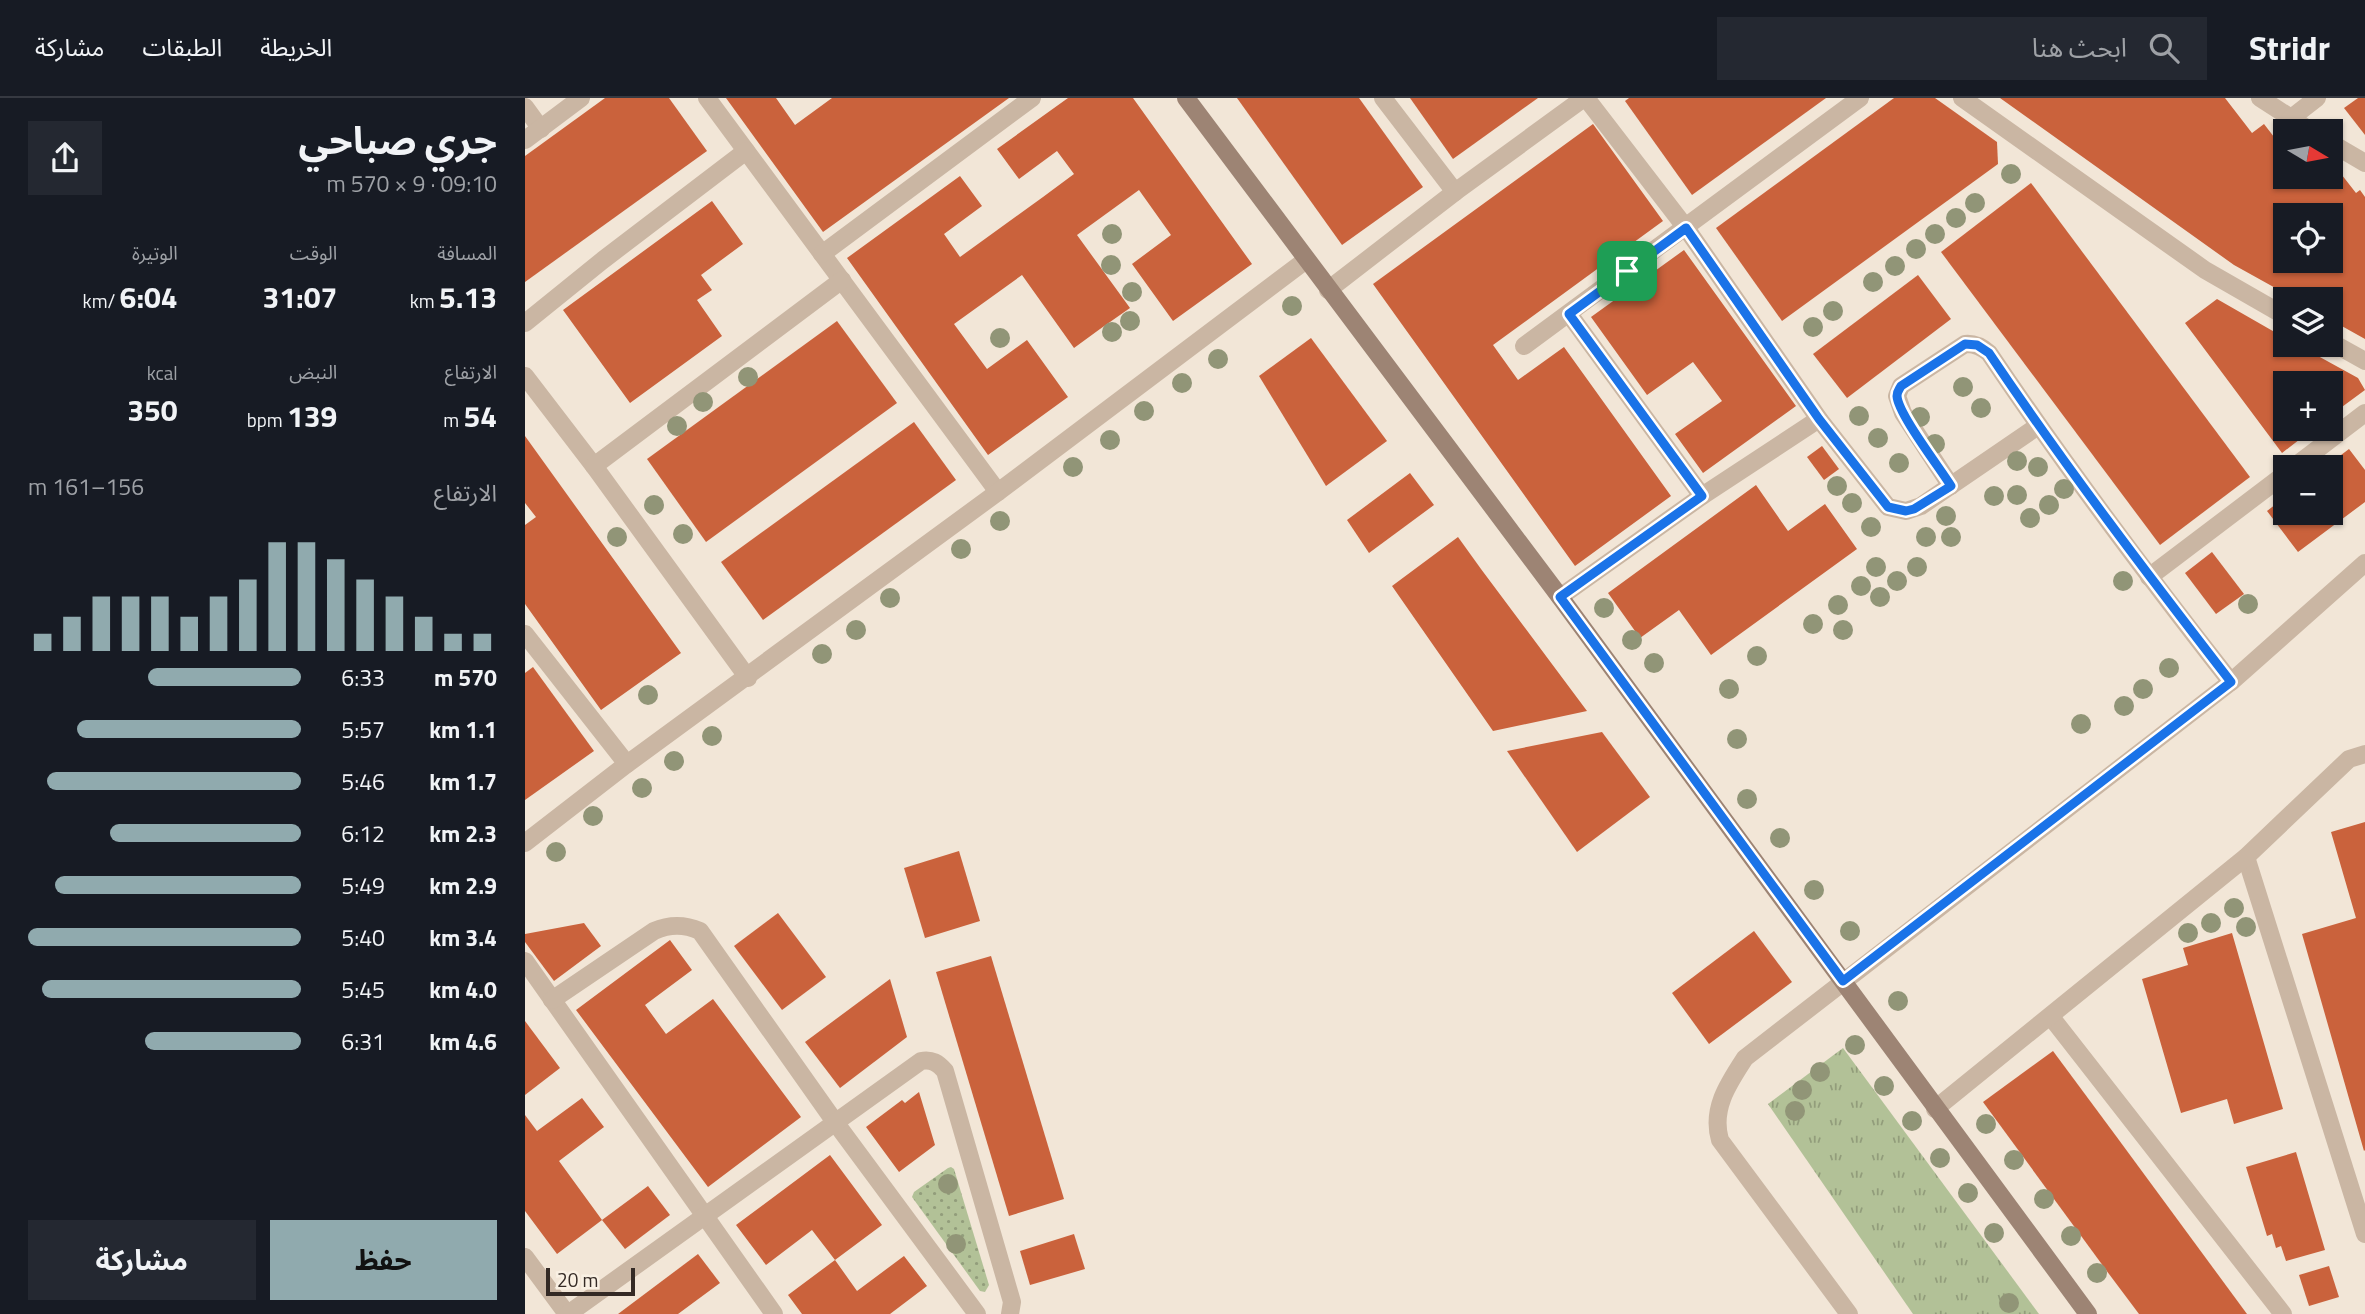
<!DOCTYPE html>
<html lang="ar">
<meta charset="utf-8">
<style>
:root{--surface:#171b24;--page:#242831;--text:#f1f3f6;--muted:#9ea1a6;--line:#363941;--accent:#90aaae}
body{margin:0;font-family:"Titillium Web","Noto Sans Arabic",sans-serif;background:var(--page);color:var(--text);direction:rtl;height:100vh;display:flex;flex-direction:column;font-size:26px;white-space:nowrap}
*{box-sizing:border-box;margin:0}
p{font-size:23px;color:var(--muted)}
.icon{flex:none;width:38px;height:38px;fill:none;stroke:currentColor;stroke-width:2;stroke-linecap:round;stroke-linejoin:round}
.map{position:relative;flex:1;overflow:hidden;direction:ltr}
.panel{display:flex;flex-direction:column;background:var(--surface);width:525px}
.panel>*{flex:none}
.needle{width:46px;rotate:100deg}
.buttons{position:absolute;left:1748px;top:21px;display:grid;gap:14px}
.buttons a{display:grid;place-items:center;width:70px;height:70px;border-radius:0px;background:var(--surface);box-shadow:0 2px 5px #0004;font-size:35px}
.scale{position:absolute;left:21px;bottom:18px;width:89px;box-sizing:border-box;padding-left:7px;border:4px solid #342a25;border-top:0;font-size:19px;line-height:24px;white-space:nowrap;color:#342a25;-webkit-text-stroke:5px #f9f0e3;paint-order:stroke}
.pin{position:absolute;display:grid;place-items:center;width:60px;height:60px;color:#fff;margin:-30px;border-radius:14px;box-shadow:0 4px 10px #0006}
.round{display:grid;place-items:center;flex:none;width:74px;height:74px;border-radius:0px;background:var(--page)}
.overview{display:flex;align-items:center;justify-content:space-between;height:119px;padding:0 28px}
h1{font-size:38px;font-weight:700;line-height:52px}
.metrics{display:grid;grid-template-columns:repeat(3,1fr);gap:10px;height:119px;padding:7px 28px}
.metrics div{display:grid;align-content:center}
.metrics b{font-size:30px;font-weight:700}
.metrics small{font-size:19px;font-weight:400}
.metrics p{font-size:19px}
.chart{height:196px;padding:14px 28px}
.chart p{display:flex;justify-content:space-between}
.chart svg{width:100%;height:126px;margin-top:7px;stroke:var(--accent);stroke-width:6}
.button{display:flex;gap:14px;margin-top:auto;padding:14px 28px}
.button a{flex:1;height:80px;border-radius:0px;background:var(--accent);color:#111;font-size:28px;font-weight:700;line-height:80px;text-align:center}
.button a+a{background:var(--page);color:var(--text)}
ul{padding:0 28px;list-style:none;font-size:23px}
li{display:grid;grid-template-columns:112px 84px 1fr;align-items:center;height:52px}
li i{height:18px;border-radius:9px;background:var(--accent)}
header{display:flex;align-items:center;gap:42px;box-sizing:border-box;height:98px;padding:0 35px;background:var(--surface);border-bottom:2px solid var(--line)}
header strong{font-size:33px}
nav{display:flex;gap:38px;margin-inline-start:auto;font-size:24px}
.search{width:490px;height:63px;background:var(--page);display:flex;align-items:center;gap:18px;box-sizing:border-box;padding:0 24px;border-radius:0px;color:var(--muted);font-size:26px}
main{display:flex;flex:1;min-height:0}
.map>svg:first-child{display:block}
.grass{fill:url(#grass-dots)}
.park{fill:url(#park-tufts)}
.building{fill:#ca623c;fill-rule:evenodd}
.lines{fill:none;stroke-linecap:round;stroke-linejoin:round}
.street{stroke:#cab6a3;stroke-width:18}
.secondary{stroke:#9d8474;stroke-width:18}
.tree{fill:#919577}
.route-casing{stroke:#fff;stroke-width:14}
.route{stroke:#1a73e8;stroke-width:9}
</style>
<header>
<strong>Stridr</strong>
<div class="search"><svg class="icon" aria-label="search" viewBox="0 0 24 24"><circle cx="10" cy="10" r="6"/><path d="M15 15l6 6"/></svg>ابحث هنا</div>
<nav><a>الخريطة</a><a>الطبقات</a><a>مشاركة</a></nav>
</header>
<main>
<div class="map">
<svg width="1840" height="1216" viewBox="0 0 1840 1216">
<defs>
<pattern id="grass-dots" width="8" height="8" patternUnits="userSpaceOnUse" patternTransform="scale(1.75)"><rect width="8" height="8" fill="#b2c197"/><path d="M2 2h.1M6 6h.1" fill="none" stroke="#929d7b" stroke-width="1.8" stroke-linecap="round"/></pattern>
<pattern id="park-tufts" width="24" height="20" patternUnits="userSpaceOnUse" patternTransform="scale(1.75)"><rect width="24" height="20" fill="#b2c197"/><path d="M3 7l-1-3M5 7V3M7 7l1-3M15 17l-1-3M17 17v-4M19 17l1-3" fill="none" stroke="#929d7b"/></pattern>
</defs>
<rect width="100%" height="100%" fill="#f2e6d7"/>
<path class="grass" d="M426,1069l3,2 35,116 -4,7 -5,-1 -68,-94 2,-5 34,-24z"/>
<path class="park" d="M1318,950l196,266h-126l-145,-210z"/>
<g class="building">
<path d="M80,0h64l38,53 -182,131v-126z"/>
<path d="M201,0h50l19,27 37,-27h177l-186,134z"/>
<path d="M543,0h65l119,166 -79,57 -41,-57 39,-29 -32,-45 -62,45 53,73 -30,21 -26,19 -52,-73 -68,49 33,45 40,-29 41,57 -80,58 -141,-197 113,-82 22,30 -38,28 16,23 83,-60 31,-23 -17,-23 -38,28 -22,-30z"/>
<path d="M712,0h122l64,89 -81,58z"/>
<path d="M885,0h128l-85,61z"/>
<path d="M1104,0h197l-134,97 -67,-94z"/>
<path d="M1369,0h41l62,44 1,22 -216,157 -66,-93z"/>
<path d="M1475,0h225l27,35 12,-9 17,22 4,-4v35h45l8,-7 18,23 4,-3 5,7v142l-34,-19v-21h-36l-61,-34zM1760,117h46v46h-46z"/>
<path d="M1833,0h7v37l-21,-27z"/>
<path d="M1068,26l70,97 -170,124 25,35 46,-33 107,149 -96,70 -202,-282z"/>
<path d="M1506,85l219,294 -90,68 -219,-293z"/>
<path d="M187,103l31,43 -42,31 11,15 -15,10 25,36 -92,67 -67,-93z"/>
<path d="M1159,152l112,156 -93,67 -28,-39 47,-33 -29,-39 -46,33 -56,-78z"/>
<path d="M1393,177l33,44 -104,79 -34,-44z"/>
<path d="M1692,201l68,39v7h13l60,33 7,12 -34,25v-32h-46v46h28l-31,24 -97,-130z"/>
<path d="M312,223l60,82 -191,139 -59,-83z"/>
<path d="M786,240l76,103 -61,45 -67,-110z"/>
<path d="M389,324l42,58 -193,140 -42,-58z"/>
<path d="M0,338l156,217 -80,57 -76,-106v-79l11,-8 -11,-14z"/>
<path d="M1297,348l17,23 -15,11 -17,-23z"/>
<path d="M1824,351l16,21v32l-67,50 -31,-41 18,-14v16h46v-46h-6z"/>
<path d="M885,375l24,32 -65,48 -22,-33z"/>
<path d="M1231,387l32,46 37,-27 32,45 -146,106 -32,-45 -39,28 -32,-45z"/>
<path d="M933,439l23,32 106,142 -94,20 -101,-145z"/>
<path d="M1687,454l32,42 -28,20 -31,-41z"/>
<path d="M8,569l61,84 -69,49v-127z"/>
<path d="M1077,634l48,65 -73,55 -70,-101z"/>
<path d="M1840,724v328l-1,1 -62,-217 54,-16 -25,-86z"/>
<path d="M434,753l21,70 -55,17 -21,-70z"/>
<path d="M253,815l48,64 -44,33 -48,-64z"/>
<path d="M59,825l17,23 -47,35 -29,-39v-8z"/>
<path d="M1229,833l38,51 -83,62 -37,-51z"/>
<path d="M1707,835l51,176 -49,15 -7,-25 -46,14 -39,-134 46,-14 -5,-17z"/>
<path d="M145,842l22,30 -47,35 21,29 47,-35 88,118 -93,70 -132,-177z"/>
<path d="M466,858l73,243 -55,17 -73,-244z"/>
<path d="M365,881l17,58 -67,51 -35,-46z"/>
<path d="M0,923l35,47 -35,27z"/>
<path d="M1528,953l63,85 131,178h-108l-30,-40 -126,-172z"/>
<path d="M394,994l16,53 -36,27 -33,-45 36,-27 3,3z"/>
<path d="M57,1000l22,29 -45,34 43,59 -45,34 -32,-43v-96l12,16z"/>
<path d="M1771,1054l29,98 -39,11 -5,-15 -5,2 -4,-14 -5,2 -21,-69z"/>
<path d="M305,1057l52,70 -47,35 -23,-30 -46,35 -30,-40z"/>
<path d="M123,1088l22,29 -45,34 -23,-29z"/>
<path d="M549,1136l11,35 -55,16 -10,-34z"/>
<path d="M173,1156l22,29 -42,31h-60z"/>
<path d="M379,1158l23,30 -37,28h-88l-14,-19 47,-35 22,31z"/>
<path d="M1804,1168l10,31 -30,9 -10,-31z"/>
</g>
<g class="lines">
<g class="street">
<path d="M182,0l291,394"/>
<path d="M858,0l72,94"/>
<path d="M1061,0l100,130 133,191 69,88 18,4 15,-5 117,-80"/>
<path d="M1437,0l243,172 80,46"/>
<path d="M1735,0l51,33"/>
<path d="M0,9l16,22"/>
<path d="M1765,21l27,-21"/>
<path d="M0,42l56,-42"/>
<path d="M1806,45l34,20"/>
<path d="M297,156l210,-156"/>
<path d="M803,192l127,-98 129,-94"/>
<path d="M1044,216l133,182"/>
<path d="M0,225l78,-63 143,-109"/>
<path d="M1806,244l34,19"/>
<path d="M999,248l336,-248"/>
<path d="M0,278l69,90 154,212"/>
<path d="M69,368l248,-186"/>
<path d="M1769,369l71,-54"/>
<path d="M1624,479l136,-103"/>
<path d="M1035,499l142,-101 117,-77"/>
<path d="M0,536l102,130"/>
<path d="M1706,584l134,-119"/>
<path d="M0,745l102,-79 371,-272 308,-232"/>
<path d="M1721,759l119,377"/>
<path d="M0,863l249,353"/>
<path d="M27,902l102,-69c16,-7 30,-7 46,0l135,191 142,192"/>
<path d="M1526,919l232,297"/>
<path d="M1410,1011l311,-252 103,-98 16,-5"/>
<path d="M0,1159l42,57"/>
<path d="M43,1216l353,-253c11,-2 17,2 24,10l67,231 -2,12"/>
<path d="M1324,1216l-129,-174c-9,-31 8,-56 25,-82l486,-376c-84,-107 -166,-216 -242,-329 -7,-6 -14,-10 -24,-9l-64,42 -4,10 6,17 48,73"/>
</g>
<path class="secondary" d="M661,0l374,499 528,717"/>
</g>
<g class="tree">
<circle cx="1486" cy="76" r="10"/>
<circle cx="1450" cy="105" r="10"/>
<circle cx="1431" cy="120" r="10"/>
<circle cx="587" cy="136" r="10"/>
<circle cx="1410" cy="136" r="10"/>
<circle cx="1391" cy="151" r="10"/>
<circle cx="586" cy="167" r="10"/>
<circle cx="1370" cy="168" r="10"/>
<circle cx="1348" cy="184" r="10"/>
<circle cx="607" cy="194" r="10"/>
<circle cx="767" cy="208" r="10"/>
<circle cx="1308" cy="213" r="10"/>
<circle cx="605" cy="223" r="10"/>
<circle cx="1288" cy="229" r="10"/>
<circle cx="587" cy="234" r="10"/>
<circle cx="475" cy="240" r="10"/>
<circle cx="693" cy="261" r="10"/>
<circle cx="223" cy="279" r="10"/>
<circle cx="657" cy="285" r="10"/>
<circle cx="1438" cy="289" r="10"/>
<circle cx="178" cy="304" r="10"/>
<circle cx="1456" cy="310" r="10"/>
<circle cx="619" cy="313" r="10"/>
<circle cx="1334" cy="318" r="10"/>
<circle cx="1395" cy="319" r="10"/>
<circle cx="152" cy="328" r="10"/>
<circle cx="1353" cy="340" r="10"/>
<circle cx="585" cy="342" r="10"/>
<circle cx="1410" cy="346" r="10"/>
<circle cx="1492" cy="363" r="10"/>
<circle cx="1374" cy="365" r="10"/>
<circle cx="548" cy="369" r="10"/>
<circle cx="1513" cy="369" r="10"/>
<circle cx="1312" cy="388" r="10"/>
<circle cx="1539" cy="391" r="10"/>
<circle cx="1492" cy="397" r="10"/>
<circle cx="1469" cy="398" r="10"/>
<circle cx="1327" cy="405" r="10"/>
<circle cx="129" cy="407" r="10"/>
<circle cx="1524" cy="407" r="10"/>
<circle cx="1421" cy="418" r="10"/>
<circle cx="1505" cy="420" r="10"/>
<circle cx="475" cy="423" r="10"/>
<circle cx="1346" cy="429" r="10"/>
<circle cx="158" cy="436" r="10"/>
<circle cx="92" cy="439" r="10"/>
<circle cx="1401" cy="439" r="10"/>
<circle cx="1426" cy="439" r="10"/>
<circle cx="436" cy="451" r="10"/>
<circle cx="1351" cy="469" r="10"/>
<circle cx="1392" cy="469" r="10"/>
<circle cx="1372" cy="483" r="10"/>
<circle cx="1598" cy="483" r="10"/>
<circle cx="1336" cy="488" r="10"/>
<circle cx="1355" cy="499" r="10"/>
<circle cx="365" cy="500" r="10"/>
<circle cx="1723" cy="506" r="10"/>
<circle cx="1313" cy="507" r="10"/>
<circle cx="1079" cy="510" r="10"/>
<circle cx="1288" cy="526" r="10"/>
<circle cx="331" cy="532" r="10"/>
<circle cx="1318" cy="532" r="10"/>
<circle cx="1107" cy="542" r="10"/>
<circle cx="297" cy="556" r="10"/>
<circle cx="1232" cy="558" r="10"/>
<circle cx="1129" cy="565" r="10"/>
<circle cx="1644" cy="570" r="10"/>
<circle cx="1204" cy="591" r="10"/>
<circle cx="1618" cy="591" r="10"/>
<circle cx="123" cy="597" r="10"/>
<circle cx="1599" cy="608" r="10"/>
<circle cx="1556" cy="626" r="10"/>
<circle cx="187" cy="638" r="10"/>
<circle cx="1212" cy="641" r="10"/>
<circle cx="149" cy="663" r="10"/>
<circle cx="117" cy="690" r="10"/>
<circle cx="1222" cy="701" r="10"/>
<circle cx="68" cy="718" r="10"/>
<circle cx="1255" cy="740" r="10"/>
<circle cx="31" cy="754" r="10"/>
<circle cx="1289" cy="792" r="10"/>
<circle cx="1709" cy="810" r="10"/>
<circle cx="1686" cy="825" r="10"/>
<circle cx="1721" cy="829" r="10"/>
<circle cx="1325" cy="833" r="10"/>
<circle cx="1663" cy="835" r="10"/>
<circle cx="1373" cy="903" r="10"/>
<circle cx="1330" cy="947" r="10"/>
<circle cx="1295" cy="974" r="10"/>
<circle cx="1359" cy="988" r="10"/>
<circle cx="1277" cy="992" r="10"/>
<circle cx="1270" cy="1013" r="10"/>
<circle cx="1387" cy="1023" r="10"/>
<circle cx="1461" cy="1026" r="10"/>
<circle cx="1415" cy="1060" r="10"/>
<circle cx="1489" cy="1062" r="10"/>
<circle cx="423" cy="1086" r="10"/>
<circle cx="1443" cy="1095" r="10"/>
<circle cx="1519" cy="1101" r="10"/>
<circle cx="1469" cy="1135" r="10"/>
<circle cx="1546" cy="1138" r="10"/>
<circle cx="431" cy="1146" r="10"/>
<circle cx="1572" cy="1175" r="10"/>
<circle cx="1484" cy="1205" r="10"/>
</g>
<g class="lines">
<g class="route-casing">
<path id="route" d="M1161,130l133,191 69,88 18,4 8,-2 37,-23c-11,-18 -53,-72 -54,-90 0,-5 2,-6 4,-10l64,-42 12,1 12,8c76,113 159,222 242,329l-388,299 -283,-384 142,-101 -133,-182z"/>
</g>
<use href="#route" class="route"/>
</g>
</svg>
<div class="buttons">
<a><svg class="needle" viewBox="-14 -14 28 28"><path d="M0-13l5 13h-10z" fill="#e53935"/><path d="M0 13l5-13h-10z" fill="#9ea1a6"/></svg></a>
<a><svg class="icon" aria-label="locate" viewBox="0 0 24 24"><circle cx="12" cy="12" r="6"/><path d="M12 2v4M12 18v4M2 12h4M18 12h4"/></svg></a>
<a><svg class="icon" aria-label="layers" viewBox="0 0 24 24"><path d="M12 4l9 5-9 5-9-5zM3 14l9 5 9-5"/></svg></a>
<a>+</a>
<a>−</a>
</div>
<div class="scale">20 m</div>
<div class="pin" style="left:1102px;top:173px;background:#1e9e55"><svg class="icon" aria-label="arrive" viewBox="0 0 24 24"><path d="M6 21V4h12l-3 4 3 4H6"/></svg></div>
</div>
<section class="panel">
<div class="overview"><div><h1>جري صباحي</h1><p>09:10 · 9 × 570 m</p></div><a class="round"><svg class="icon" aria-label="share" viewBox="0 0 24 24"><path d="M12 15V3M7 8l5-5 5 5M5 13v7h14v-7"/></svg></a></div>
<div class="metrics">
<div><p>المسافة</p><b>5.13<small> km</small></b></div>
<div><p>الوقت</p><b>31:07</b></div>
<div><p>الوتيرة</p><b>6:04<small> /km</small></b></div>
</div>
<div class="metrics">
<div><p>الارتفاع</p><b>54<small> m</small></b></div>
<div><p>النبض</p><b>139<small> bpm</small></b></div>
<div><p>kcal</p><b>350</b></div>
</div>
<div class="chart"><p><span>الارتفاع</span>156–161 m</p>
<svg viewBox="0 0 160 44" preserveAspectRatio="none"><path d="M5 44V38M15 44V32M25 44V25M35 44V25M45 44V25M55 44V32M65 44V25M75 44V19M85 44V6M95 44V6M105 44V12M115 44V19M125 44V25M135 44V32M145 44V38M155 44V38"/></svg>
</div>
<ul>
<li><b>570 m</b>6:33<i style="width:56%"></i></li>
<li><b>1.1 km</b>5:57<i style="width:82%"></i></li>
<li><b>1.7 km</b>5:46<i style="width:93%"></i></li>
<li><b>2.3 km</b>6:12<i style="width:70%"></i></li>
<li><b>2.9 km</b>5:49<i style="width:90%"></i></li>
<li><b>3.4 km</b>5:40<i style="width:100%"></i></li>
<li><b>4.0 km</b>5:45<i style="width:95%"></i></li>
<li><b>4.6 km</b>6:31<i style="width:57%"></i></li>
</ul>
<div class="button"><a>حفظ</a><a>مشاركة</a></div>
</section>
</main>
